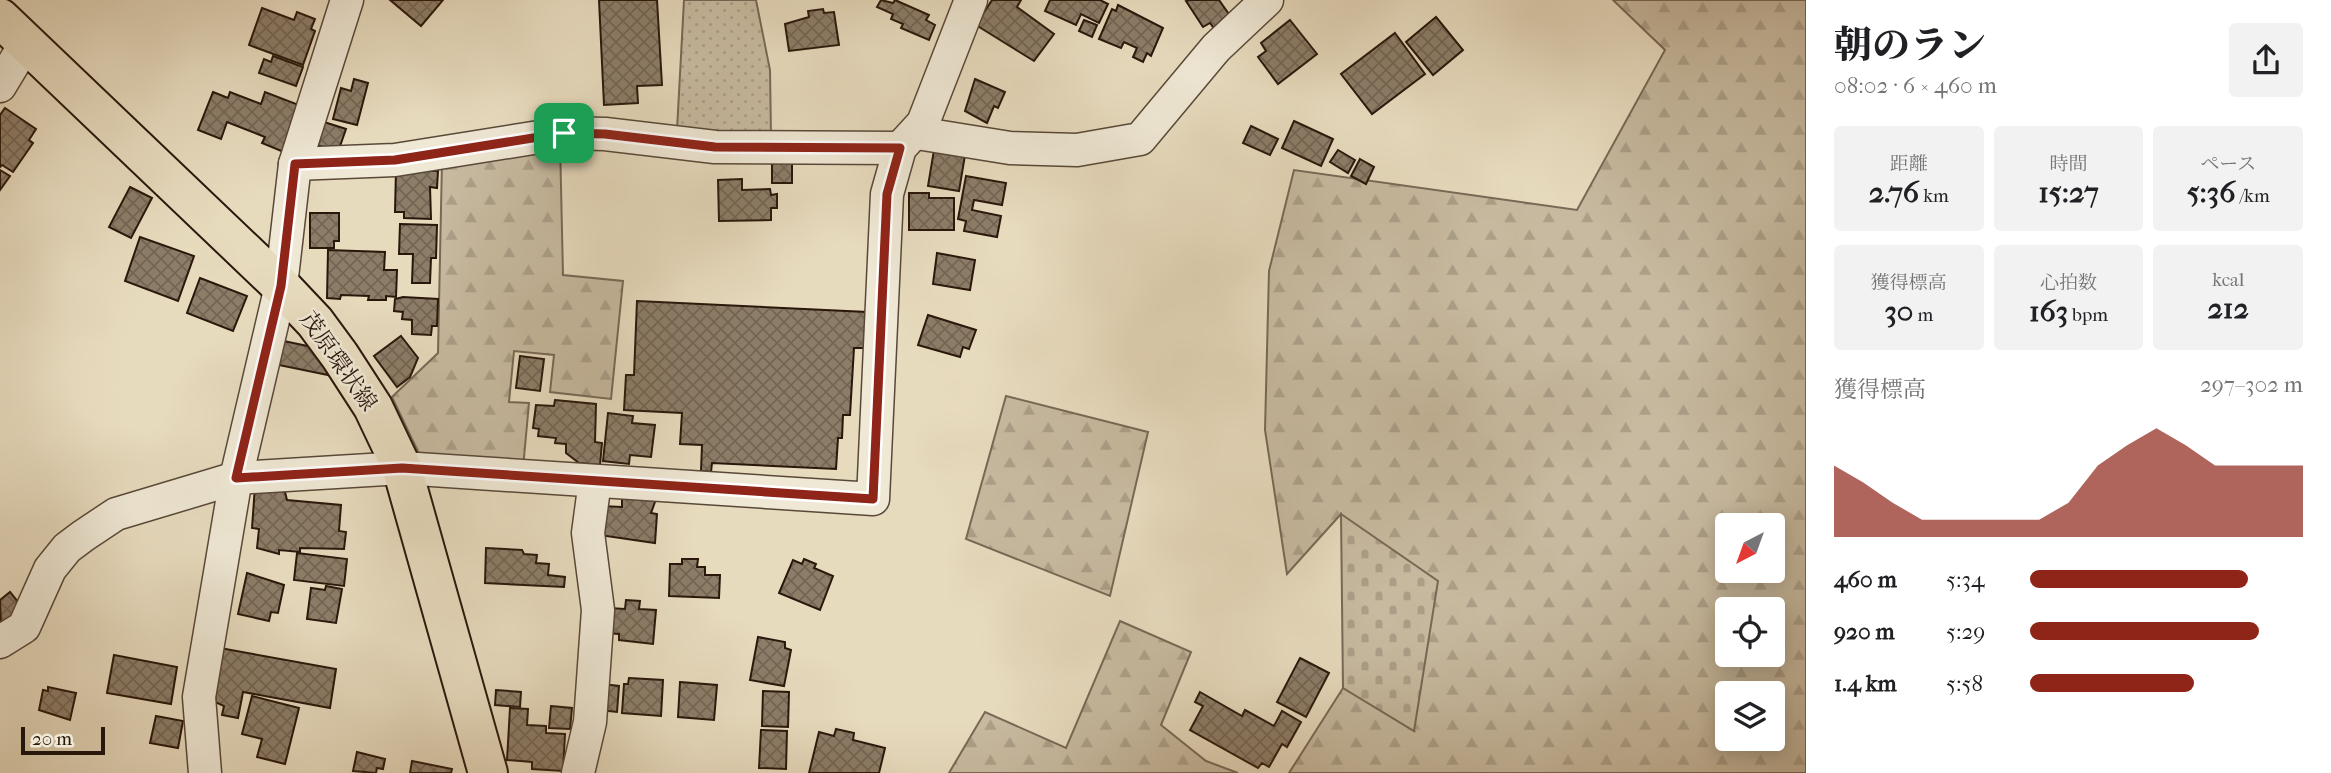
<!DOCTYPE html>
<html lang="ja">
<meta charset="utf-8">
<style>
:root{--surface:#fff;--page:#f2f2f2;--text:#202124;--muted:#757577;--accent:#8f2418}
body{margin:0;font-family:"IM FELL French Canon","Noto Serif JP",serif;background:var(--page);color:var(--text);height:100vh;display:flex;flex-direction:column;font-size:26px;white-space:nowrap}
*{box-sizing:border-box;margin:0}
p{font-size:23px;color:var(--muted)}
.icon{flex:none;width:38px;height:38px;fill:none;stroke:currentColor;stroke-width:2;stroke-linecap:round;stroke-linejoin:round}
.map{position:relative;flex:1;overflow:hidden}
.details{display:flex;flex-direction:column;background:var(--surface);width:525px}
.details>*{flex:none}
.needle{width:46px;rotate:221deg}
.fabs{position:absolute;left:1715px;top:513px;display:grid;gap:14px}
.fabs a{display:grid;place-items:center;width:70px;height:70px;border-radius:7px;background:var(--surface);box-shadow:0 4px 18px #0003;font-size:35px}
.scale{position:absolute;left:21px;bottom:18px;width:84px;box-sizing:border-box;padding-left:7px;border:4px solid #2a170b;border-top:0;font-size:19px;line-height:24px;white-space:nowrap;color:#2a170b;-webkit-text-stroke:5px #efe8d5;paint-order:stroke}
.pin{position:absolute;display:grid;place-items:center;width:60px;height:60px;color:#fff;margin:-30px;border-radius:14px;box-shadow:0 4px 10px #0006}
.round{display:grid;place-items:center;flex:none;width:74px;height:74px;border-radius:7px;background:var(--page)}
.overview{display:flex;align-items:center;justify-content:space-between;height:119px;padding:0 28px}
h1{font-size:38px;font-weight:800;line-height:52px}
.figures{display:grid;grid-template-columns:repeat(3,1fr);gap:10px;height:119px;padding:7px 28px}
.figures div{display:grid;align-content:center;border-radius:7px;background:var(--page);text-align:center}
.figures b{font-size:30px;font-weight:800}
.figures small{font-size:19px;font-weight:400}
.figures p{font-size:19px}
.chart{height:196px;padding:14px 28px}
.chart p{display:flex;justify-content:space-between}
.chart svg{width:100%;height:126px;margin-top:7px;fill:var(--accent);opacity:.7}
ul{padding:0 28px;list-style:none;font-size:23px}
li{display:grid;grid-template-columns:112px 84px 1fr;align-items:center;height:52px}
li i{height:18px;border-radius:9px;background:var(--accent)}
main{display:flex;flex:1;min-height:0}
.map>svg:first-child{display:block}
.grass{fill:url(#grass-dots);stroke:#786856;stroke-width:2}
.forest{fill:url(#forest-firs);stroke:#786856;stroke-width:2;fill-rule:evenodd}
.cemetery{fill:url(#cemetery-stones);stroke:#786856;stroke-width:2}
.building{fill:url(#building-cross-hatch);stroke:#2a170b;stroke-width:2}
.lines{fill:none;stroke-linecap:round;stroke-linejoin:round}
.minor-casing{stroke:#594838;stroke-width:35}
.major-casing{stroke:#2a170b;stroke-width:42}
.minor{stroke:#efe8d5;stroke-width:32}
.major{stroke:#e7dbbe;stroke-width:38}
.route-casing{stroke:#fff;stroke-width:14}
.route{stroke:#8f2418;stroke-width:9}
.labels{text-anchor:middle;stroke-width:5;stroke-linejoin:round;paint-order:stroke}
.street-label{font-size:23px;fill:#2a170b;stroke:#efe8d5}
</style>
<main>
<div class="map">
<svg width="1806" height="773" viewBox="0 0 1806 773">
<defs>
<pattern id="grass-dots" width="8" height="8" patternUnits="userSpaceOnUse" patternTransform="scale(1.75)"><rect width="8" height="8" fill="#c7baa0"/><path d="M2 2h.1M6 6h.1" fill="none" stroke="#ab9f88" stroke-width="1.8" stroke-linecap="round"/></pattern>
<pattern id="forest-firs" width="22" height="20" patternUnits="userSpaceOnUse" patternTransform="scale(1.75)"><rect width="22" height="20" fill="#c7baa0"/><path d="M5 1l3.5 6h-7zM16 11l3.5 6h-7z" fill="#ab9f88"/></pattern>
<pattern id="cemetery-stones" width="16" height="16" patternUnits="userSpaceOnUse" patternTransform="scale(1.75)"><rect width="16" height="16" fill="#c7baa0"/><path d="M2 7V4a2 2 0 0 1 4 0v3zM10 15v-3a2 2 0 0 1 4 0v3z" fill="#ab9f88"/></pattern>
<pattern id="building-cross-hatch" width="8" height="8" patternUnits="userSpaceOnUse" patternTransform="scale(1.75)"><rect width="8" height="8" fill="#8c7d68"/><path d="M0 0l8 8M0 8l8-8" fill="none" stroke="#736554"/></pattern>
</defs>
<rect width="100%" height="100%" fill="#e7dbbe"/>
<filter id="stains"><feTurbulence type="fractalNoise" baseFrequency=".00286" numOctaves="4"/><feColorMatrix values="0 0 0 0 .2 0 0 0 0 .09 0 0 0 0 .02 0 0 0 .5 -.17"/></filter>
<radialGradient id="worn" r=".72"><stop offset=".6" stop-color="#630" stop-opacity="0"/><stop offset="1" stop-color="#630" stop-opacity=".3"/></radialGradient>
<path class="grass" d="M684,0h72l14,70 1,67 -94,-7z"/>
<g class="forest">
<path d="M1613,0h193v773h-517l54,-85 71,42 -73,-216 -54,60 -22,-144 4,-159 25,-101 283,40 88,-160zM1727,525h46v45h-46zM1727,609h46v45h-46zM1727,693h46v45h-46z"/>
<path d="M560,142l3,133 60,6 -12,118 -61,-7 4,-37 -40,-4 -5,51 20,1 -6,65 -102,-10 -29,-61 46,-44 4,-192z"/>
<path d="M1006,396l142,36 -38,164 -144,-57z"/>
<path d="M1120,621l71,31 -30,73 45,36 32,12h-289l36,-61 81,36z"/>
</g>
<path class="cemetery" d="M1341,514l97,67 -24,150 -71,-43z"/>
<g class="building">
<path d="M390,0h53l-22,26z"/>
<path d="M599,0h58l5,85 -25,1 1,17 -34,2z"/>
<path d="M881,0l12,3 2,-3 34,15 -3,5 9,5 -6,15 -28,-12 2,-4 -12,-5 2,-5 -16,-7z"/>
<path d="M992,0h29l-4,7 37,27 -20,27 -58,-36z"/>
<path d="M1050,0h50l8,4 -9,19 -18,-9 -5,11 -31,-14z"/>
<path d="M1189,0h30l14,20 -17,11 -6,-8 -7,4 -17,-26z"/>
<path d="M1118,5l45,23 -12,28 -4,-3 -4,9 -10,-5 4,-9 -13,-6 -3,6 -22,-9 13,-30 4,2z"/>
<path d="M262,8l32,12 3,-8 18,7 -4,10 4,2 -12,34 -54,-20z"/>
<path d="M823,9l1,4 10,-1 5,33 -50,6 -4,-27 24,-7 -1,-6z"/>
<path d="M1436,17l27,33 -30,25 -27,-33z"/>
<path d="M1084,20l13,5 -5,12 -13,-6z"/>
<path d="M1290,20l27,34 -39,30 -20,-27 8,-6 -5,-8z"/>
<path d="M1395,33l30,41 -53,40 -31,-40z"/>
<path d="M273,56l30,11 -7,19 -37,-13 5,-14 7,3z"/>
<path d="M354,79l14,4 -11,42 -24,-6 8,-31 10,3z"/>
<path d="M975,79l30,13 -7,16 -4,-2 -7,17 -22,-12z"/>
<path d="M213,92l15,6 2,-6 31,12 4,-12 39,15 -18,46 -24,-10 3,-6 -38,-15 -6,17 -23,-9z"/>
<path d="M5,108l31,21 -7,11 4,3 -20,29 -11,-7 -2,2v-52z"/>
<path d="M1294,121l39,18 -12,27 -39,-18z"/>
<path d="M324,122l22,7 -8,23 -21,-7z"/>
<path d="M1251,126l27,13 -8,16 -27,-12z"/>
<path d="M935,144l31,5 -7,42 -31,-5z"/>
<path d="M1338,150l17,10 -7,13 -18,-11z"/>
<path d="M1360,159l14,8 -8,17 -15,-8z"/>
<path d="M792,161v22h-20v-21z"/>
<path d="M0,170l10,6 -10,14z"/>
<path d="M396,170l42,1 -1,17 -7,-1 1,32 -27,-1v-6h-9z"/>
<path d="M966,176l40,7 -4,22 -28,-5 -2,10 29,6 -4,21 -33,-6 2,-10 -8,-2z"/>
<path d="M742,179v11l28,-1 1,6 6,-1v14h-6v12l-52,1 -1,-41z"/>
<path d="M130,187l22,11 -21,40 -22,-11z"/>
<path d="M909,193h20v5h25v32h-45z"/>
<path d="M310,213h29v28h-5v7h-24z"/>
<path d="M400,224l37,1 -1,33h-5l-1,25h-18l1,-29h-14z"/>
<path d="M140,237l54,19 -16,45 -53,-20z"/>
<path d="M328,250l57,2 -1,18h13l-1,27 -10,-1v4h-18l1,-4 -28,-1 -1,4 -13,-1z"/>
<path d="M937,253l38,7 -5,30 -37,-6z"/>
<path d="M200,278l47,18 -14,35 -46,-18z"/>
<path d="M403,297l35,2 -1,27h-5l-1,9 -19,-1v-14l-10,-1 1,-7 -9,-1 1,-12z"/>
<path d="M637,301l230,11 -2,36h-11l-4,67h-7l-1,23h-4l-2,31 -124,-6 -1,9 -10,-1 1,-26 -22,-1 2,-31 -58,-3 2,-35h8z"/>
<path d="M928,315l48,15 -7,19 -6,-2 -3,10 -42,-12z"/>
<path d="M401,336l17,22 -8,19 -13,10 -23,-31z"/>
<path d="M279,340l33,7 17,23 -1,5 -54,-11z"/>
<path d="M520,356l24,3 -4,32 -24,-3z"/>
<path d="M555,400l41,4 -1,38 7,1 -2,22 -21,-2 -13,-10v-9l-11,-1 1,-5 -18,-2 1,-7 -6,-1 3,-23 18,1z"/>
<path d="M608,413l25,3 -1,7 23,2 -4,32 -21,-2 -1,9 -26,-3z"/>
<path d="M255,486l29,2 3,12 54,5 -2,26 7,1 -2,17 -44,-1v4l-21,-2v4l-22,-6 2,-19 -7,-1z"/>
<path d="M622,496l34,3 -5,14 6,1 -2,29 -56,-8 2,-29 21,1z"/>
<path d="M486,548l36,2 2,4 13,1 -1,8 13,1 -1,11 17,2 -1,10 -79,-4z"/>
<path d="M297,553l50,6 -3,27 -50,-6z"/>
<path d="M682,559h16l-1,8h8v8h15l-1,23 -50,-2 1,-32h12z"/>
<path d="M804,559l12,5 -2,4 19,8 -13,34 -41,-17 14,-33 9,4z"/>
<path d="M247,573l37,12 -6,28 -7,-1 -2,9 -31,-7z"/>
<path d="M326,586l16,3 -6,34 -29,-4 4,-31 14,2z"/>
<path d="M10,592l13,16 -22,17 -1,-25z"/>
<path d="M626,600l14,1 -1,8 17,1 -3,34 -34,-4v-6l-12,-1 3,-25 15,1z"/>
<path d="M758,637l27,5v6l6,2 -7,36 -34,-6z"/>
<path d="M220,648l116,21 -6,39 -87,-16 -5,26 -16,-3 2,-9 -9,-4z"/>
<path d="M114,655l63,12 -6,37 -64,-11z"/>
<path d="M1300,658l29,15 -23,44 -29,-15z"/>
<path d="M629,678l34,2 -2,36 -39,-3 2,-29h4z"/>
<path d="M680,682l37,3 -3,35 -36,-3z"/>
<path d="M602,684l17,2 -2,26 -17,-2z"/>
<path d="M48,687l28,6 -6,27 -31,-10 4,-20 5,1z"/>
<path d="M496,690l25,2 -1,15 -25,-2z"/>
<path d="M763,691l26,1 -1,35 -26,-1z"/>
<path d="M1200,692l42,24 3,-6 29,16 8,-15 19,11 -14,25 -5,-3 -13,23 -7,-4 -4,5 -68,-38 13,-24 -8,-4z"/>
<path d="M252,696l47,12 -14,56 -28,-7 5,-18 -20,-5z"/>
<path d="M551,706l21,2 -2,21 -21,-1z"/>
<path d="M510,708l18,1 -1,16 19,1v7l19,1 -2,37 -31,-2v-7l-25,-2z"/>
<path d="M156,716l27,5 -5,27 -28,-5z"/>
<path d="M836,729l18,4 -1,7 32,8 -6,25h-70l10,-41 15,4z"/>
<path d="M761,730l26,1 -1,38 -27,-1z"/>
<path d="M357,752l28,7 -2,10 -6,-1 -1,5 -23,-2z"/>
<path d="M412,761l40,8 -1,4h-41z"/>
</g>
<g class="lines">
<g class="minor-casing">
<g id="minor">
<path d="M0,86l26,-43"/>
<path d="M917,133l93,15 67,2 63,-11 76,-91 51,-48"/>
<path d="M295,164l100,-4 169,-27 41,1 110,13 185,1"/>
<path d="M0,642l24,-15 26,-58 17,-21 16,-12 33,-22 120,-36 166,-10 471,31 14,-305 13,-46 23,-25 48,-123"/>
<path d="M205,773l-6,-76 37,-219 45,-192 14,-122 52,-164"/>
<path d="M578,773l12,-51 8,-112 -10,-77 7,-52"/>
</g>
</g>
<g class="major-casing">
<path id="major" d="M0,18l281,268 34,36 25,34 33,51 29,61 86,305"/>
</g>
<use href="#minor" class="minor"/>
<use href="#major" class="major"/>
</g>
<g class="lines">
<g class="route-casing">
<path id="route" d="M564,133l41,1 110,13 185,1 -13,46 -14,305 -471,-31 -166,10 45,-192 14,-122 100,-4z"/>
</g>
<use href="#route" class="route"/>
</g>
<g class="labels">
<g class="street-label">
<text transform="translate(339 361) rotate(55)" y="8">茂原環状線</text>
</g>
</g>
<rect width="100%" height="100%" filter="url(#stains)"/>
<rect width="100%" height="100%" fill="url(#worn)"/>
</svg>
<div class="fabs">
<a><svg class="needle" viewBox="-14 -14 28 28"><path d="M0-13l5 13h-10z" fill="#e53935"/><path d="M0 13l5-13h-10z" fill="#757577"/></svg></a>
<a><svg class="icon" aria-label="locate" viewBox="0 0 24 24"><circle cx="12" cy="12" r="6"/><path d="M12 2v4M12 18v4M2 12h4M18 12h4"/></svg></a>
<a><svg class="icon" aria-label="layers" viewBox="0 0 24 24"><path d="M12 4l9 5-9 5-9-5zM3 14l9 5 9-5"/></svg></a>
</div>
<div class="scale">20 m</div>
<div class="pin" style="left:564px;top:133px;background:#1e9e55"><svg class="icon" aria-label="arrive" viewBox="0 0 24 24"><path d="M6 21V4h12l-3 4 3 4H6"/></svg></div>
</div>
<section class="details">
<div class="overview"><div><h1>朝のラン</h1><p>08:02 · 6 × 460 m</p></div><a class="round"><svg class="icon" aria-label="share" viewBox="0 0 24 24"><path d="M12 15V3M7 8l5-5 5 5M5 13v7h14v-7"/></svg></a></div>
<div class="figures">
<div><p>距離</p><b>2.76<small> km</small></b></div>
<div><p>時間</p><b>15:27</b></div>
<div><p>ペース</p><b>5:36<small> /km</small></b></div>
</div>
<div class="figures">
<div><p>獲得標高</p><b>30<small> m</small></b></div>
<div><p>心拍数</p><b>163<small> bpm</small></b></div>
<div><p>kcal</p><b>212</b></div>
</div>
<div class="chart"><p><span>獲得標高</span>297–302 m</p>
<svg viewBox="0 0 160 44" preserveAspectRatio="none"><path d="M0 44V19L10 25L20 32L30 38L40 38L50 38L60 38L70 38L80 32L90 19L100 12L110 6L120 12L130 19L140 19L150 19L160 19V44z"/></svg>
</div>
<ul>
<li><b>460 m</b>5:34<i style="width:80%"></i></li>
<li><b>920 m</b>5:29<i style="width:84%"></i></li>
<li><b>1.4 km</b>5:58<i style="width:60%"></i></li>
</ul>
</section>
</main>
